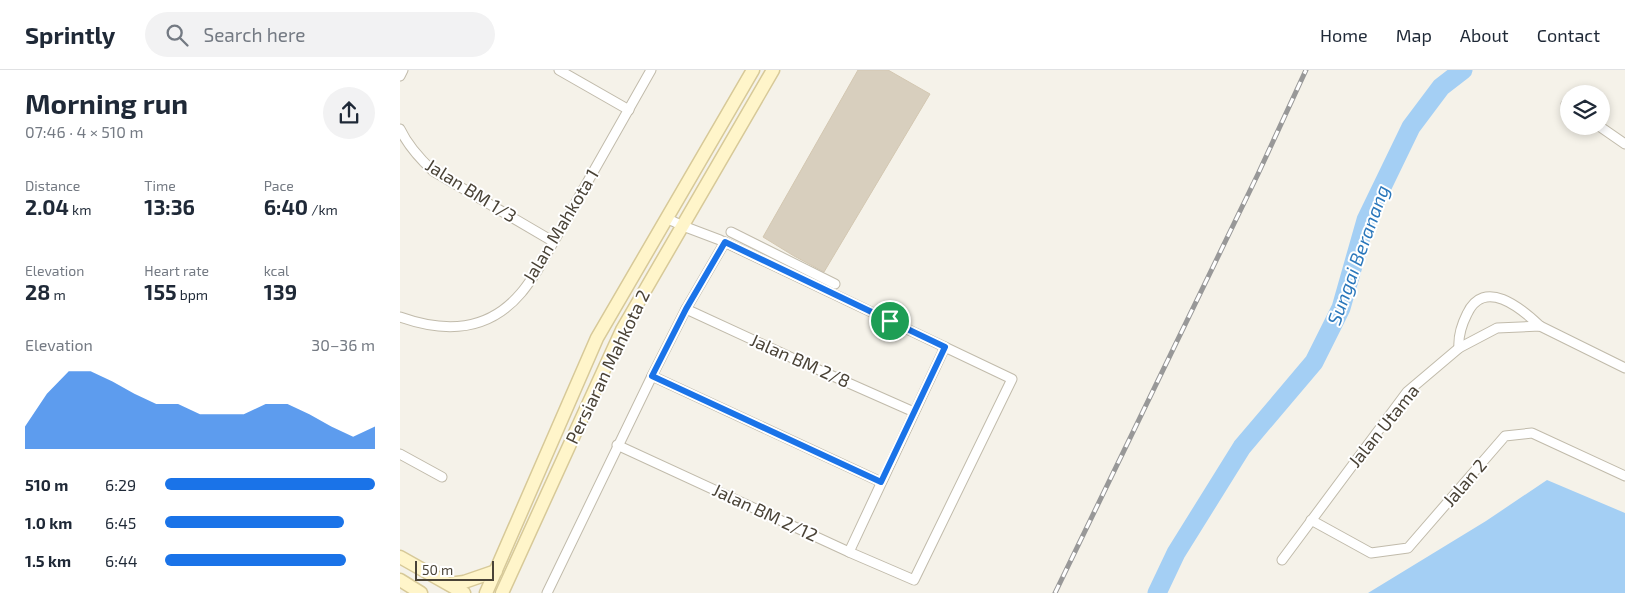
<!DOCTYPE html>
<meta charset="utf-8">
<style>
:root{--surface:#fff;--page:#f2f2f3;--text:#1f2937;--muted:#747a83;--line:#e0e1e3;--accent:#1a73e8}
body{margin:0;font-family:"Exo 2",sans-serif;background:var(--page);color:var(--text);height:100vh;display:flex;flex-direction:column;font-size:19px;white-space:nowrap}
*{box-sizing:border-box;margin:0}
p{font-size:16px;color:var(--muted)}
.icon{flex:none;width:28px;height:28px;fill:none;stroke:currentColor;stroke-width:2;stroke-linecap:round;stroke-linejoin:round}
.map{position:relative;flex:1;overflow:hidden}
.details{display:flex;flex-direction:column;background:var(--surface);width:400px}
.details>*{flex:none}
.buttons{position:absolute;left:1160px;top:15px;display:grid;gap:10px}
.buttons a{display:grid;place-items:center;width:50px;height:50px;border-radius:50%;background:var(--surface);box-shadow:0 2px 8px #0003;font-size:25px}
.scale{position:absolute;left:15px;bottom:12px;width:79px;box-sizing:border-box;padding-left:5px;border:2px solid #4a4337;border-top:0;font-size:14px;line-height:18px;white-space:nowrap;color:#4a4337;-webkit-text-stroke:4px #fff;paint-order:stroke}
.pin{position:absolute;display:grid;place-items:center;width:42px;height:42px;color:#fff;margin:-21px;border:2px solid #fff;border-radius:50%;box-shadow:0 1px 5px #0007}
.round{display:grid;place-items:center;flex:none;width:52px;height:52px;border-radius:26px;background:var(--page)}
.summary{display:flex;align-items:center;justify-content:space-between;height:85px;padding:0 25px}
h1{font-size:28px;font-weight:700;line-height:38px}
.metrics{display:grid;grid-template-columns:repeat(3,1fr);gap:8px;height:85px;padding:5px 25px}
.metrics div{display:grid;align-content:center}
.metrics b{font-size:21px;font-weight:700}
.metrics small{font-size:14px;font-weight:400}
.metrics p{font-size:14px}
.chart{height:140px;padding:10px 25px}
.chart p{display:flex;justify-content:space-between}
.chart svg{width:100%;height:90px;margin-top:5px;fill:var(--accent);opacity:.7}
ul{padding:0 25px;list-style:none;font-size:16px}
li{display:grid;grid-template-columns:80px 60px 1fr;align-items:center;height:38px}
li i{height:12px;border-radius:6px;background:var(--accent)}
header{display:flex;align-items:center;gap:30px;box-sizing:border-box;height:70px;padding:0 25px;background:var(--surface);border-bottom:1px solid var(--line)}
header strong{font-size:24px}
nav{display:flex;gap:28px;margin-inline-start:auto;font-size:18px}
.search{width:350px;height:45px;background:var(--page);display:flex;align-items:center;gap:12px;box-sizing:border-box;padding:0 18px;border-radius:28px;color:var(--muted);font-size:19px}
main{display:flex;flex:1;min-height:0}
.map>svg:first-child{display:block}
.water{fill:#a4cff4}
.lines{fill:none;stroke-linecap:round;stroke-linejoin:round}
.river{stroke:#a4cff4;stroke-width:19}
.building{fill:#d8cfbe;stroke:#d3c7b1}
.street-casing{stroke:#c1bbab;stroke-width:11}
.secondary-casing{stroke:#d7c998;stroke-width:15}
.street{stroke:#fff;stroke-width:9}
.secondary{stroke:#fff5ca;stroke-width:12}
.rail-casing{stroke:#989898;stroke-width:5}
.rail{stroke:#fff;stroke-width:3;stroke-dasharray:9;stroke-linecap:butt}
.route-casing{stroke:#fff;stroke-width:10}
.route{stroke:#1a73e8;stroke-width:6}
.labels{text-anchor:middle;stroke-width:4;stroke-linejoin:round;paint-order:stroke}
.street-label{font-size:18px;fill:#4a4337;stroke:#fff}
.water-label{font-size:19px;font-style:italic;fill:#2a77bb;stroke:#fff}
</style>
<header>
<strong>Sprintly</strong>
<div class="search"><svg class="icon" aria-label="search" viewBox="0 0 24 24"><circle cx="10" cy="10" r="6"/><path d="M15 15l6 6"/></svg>Search here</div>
<nav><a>Home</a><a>Map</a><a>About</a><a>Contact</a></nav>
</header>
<main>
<section class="details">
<div class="summary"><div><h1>Morning run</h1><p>07:46 · 4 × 510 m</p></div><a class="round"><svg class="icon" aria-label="share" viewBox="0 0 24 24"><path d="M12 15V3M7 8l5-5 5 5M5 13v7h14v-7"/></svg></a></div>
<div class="metrics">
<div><p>Distance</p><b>2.04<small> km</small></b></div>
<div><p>Time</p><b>13:36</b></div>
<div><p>Pace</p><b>6:40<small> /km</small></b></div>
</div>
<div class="metrics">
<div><p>Elevation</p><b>28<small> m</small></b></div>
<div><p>Heart rate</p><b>155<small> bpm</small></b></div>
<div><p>kcal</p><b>139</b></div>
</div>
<div class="chart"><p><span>Elevation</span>30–36 m</p>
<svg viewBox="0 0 160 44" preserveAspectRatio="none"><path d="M0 44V33L10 17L20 6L30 6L40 11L50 17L60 22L70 22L80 27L90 27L100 27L110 22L120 22L130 27L140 33L150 38L160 33V44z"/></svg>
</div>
<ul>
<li><b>510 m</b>6:29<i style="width:100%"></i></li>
<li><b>1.0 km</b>6:45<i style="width:85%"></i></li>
<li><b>1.5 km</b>6:44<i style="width:86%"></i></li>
</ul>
</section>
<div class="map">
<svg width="1225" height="523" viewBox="0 0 1225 523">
<rect width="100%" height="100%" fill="#f5f2e9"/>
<path class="water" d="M1147,410l78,33v80h-257l118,-72z"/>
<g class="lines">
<path class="river" d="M757,523l19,-40 66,-106 72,-85 27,-54 25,-88 45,-93 30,-40 22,-17"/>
</g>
<path class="building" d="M458,0h30l42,24 -106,178 -30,-16 -31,-19z"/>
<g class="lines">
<g class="street-casing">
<g id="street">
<path d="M159,0l70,40"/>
<path d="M0,6l3,-6"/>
<path d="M1166,34l3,2"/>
<path d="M1199,56l26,18"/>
<path d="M0,59c8,17 19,29 33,42l121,71"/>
<path d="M331,162l104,52"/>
<path d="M286,239l115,53 113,50"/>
<path d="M0,247c45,16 88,15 121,-24 6,-7 11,-15 16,-22l114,-201"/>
<path d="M1059,278c-1,-12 3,-24 8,-34 17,-37 54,-6 73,12"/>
<path d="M252,306l229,106"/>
<path d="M217,375l232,107 65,28 98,-201 -292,-139 -37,-14 -17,-8"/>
<path d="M0,384l42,23"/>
<path d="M911,450l60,33 37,-5 97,-112 27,-3 93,43"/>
<path d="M449,482l96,-205"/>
<path d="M882,490l125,-168 52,-44 38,-20 43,-2 85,42"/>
<path d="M147,523l105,-217 34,-67 39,-67"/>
</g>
</g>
<g class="secondary-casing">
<g id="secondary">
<path d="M0,487l64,36"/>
<path d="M0,510l21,13"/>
<path d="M49,514l15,-2 32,-11"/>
<path d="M86,523l111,-255 156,-268"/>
<path d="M102,523l120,-263 151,-260"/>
</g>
</g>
<use href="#street" class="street"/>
<use href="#secondary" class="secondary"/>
<g class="rail-casing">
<path id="rail" d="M655,523l203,-419 48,-104"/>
</g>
<use href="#rail" class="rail"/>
</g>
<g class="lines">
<g class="route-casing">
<path id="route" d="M325,172l220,105 -64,135 -229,-106 34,-67z"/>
</g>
<use href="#route" class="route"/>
</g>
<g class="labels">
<g class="street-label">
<text transform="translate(71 121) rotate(32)" y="6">Jalan BM 1/3</text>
<text transform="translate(161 156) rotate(-59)" y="6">Jalan Mahkota 1</text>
<text transform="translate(400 291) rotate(24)" y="6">Jalan BM 2/8</text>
<text transform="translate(208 297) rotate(-64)" y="6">Persiaran Mahkota 2</text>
<text transform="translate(984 356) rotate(-51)" y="6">Jalan Utama</text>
<text transform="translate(1065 413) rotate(-49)" y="6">Jalan 2</text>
<text transform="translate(365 443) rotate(25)" y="6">Jalan BM 2/12</text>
</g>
<g class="water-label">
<text transform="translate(958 185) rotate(-70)" y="7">Sungai Beranang</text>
</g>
</g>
</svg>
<div class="buttons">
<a><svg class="icon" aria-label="layers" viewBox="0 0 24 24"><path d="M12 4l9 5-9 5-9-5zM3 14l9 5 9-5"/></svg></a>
</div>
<div class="scale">50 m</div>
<div class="pin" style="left:490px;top:251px;background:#1e9e55"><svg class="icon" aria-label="arrive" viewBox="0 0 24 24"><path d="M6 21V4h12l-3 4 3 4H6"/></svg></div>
</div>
</main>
